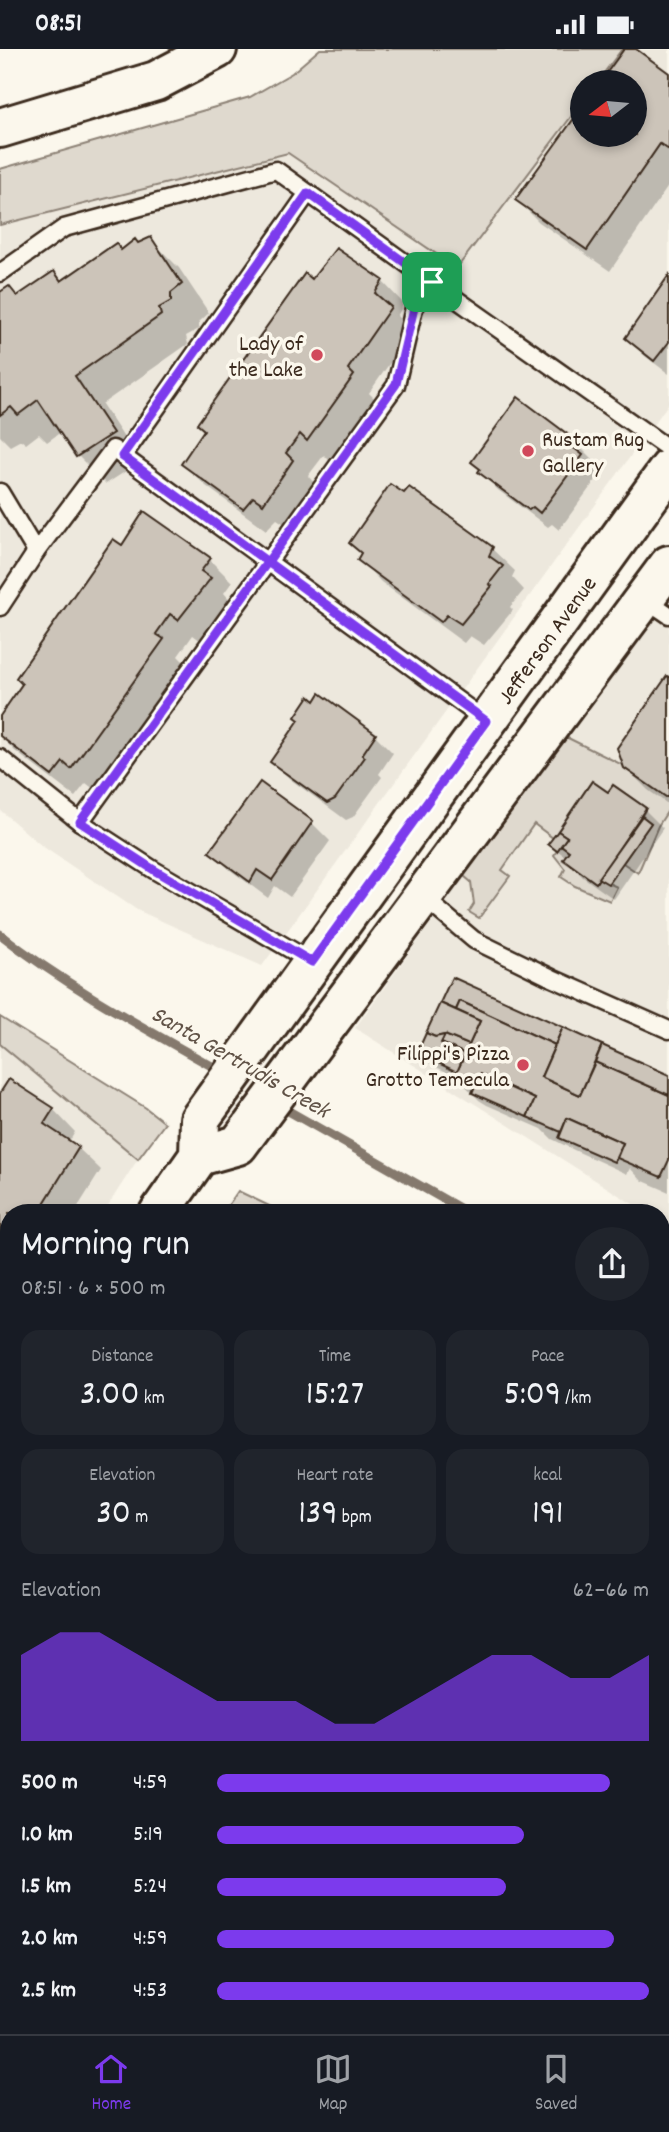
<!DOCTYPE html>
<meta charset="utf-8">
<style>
:root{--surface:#171b24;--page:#20242c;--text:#f1f3f6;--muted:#9ea1a6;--line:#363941;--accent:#7c3aed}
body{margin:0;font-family:Dekko,sans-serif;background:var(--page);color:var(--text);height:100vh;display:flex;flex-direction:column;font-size:26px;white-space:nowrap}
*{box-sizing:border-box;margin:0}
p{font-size:23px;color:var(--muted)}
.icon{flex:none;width:38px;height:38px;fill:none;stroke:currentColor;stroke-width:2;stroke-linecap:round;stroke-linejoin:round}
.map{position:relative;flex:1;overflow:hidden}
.details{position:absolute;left:0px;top:1155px;width:670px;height:831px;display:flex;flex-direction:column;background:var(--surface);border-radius:28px 28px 0 0;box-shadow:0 4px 10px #0003}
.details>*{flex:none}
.needle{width:46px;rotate:254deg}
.buttons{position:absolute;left:570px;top:21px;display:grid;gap:14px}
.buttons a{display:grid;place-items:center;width:77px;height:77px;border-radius:50%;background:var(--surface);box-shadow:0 4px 10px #0003;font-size:35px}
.pin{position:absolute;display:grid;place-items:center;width:60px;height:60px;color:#fff;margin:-30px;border-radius:14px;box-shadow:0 4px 10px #0006}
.round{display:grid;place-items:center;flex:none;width:74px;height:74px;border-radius:37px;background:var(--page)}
.summary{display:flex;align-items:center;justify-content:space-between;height:119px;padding:0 21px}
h1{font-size:38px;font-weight:600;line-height:52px}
.figures{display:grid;grid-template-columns:repeat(3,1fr);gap:10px;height:119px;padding:7px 21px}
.figures div{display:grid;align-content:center;border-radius:18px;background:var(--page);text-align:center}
.figures b{font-size:35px;font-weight:600}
.figures small{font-size:19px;font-weight:400}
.figures p{font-size:19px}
.chart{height:196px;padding:14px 21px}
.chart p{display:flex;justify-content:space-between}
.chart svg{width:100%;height:126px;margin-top:7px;fill:var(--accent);opacity:.7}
ul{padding:0 21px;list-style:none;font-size:23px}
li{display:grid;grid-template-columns:112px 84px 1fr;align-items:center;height:52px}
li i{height:18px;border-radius:9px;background:var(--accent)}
.status{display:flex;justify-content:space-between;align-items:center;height:49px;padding:0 35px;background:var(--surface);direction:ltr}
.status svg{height:19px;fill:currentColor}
.tab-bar{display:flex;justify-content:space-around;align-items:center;height:98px;border-top:2px solid var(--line);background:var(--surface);font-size:19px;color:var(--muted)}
.tab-bar a{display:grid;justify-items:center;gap:4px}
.tab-bar .current{color:var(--accent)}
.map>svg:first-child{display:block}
.built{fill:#ede8dd}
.green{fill:#dfd9ce;stroke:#8d8276;stroke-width:2}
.shadow{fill:#0003}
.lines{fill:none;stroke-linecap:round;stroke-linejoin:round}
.stream{stroke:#85796d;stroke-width:9}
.building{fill:#ccc4b9;stroke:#3b2a1e;stroke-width:2}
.lane-casing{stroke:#3b2a1e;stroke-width:21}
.primary-casing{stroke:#3b2a1e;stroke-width:44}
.highway-casing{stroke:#3b2a1e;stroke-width:44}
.lane{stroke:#fbf7ec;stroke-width:16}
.primary{stroke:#fbf7ec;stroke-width:38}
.highway{stroke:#fbf7ec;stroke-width:38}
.route-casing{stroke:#fff;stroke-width:14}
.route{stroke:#7c3aed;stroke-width:9}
.poi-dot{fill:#d1495b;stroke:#fbf7ec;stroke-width:2.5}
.labels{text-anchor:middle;stroke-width:7;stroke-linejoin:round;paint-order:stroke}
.poi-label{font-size:23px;fill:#3b2a1e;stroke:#fbf7ec;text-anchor:end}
.street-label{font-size:23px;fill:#3b2a1e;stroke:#fbf7ec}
.water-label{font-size:24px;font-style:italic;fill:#605246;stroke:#fbf7ec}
</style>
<div class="status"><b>08:51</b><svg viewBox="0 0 49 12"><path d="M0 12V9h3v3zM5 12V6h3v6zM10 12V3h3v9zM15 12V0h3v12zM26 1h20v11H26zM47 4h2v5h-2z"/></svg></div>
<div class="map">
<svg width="669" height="1985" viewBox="0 0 669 1985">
<rect width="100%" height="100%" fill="#fbf7ec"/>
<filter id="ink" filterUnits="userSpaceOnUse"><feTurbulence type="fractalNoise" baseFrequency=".0143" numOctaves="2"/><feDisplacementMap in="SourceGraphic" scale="14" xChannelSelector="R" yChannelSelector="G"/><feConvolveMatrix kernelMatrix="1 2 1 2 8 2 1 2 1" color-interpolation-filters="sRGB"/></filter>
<g filter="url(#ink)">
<g class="built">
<path d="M622,0h47v354l-407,563 -125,-56 -95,-64 -42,-36v-585l288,-72 169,115 126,-167v34h52v-53h-38z"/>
<path d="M669,544v633l-7,-4v-9h-15l-292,-185z"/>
<path d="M0,995l138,115 -35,54h-94v144l-9,13z"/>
</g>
<g class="green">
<path d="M320,0h302l-25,33h-14v19l-126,167 -169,-115 -288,72v-56l250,-72 42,-24z"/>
<path d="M566,688l103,51v21l-11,17 -20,47 -15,-10 28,-40 -9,-7 4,-8 -33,-23 -5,7 -16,-11 -39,57 -19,-14 -32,46 8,6 -31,42 -10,-6 5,-8 -3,-22 -7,-6z"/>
<path d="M561,796l8,6 -6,9 32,22 3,-4 19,9 -7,14 -35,-15 -14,-9 4,-8 -11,-14z"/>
<path d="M0,968l146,91 19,15 -27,36 -138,-115z"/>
<path d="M238,1142l46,22h-61z"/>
<path d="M662,1347l7,4v634h-669v-463l9,-15v471h653z"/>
</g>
<g class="shadow">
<path d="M626,0h7l36,26v110l-59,86 -71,-49 -22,-22 66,-65h52v-53h-33z"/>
<path d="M150,190l29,29 30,45 -10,9v7l-13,7 2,8 -86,60 38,58 -34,22 -28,-28 -17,-24 -14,10 -8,-8 -13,10 -5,-4 -11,6 -10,-10v-142l18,3 36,-24 9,9 58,-31z"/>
<path d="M669,229v96l-24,-18 -18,-18z"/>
<path d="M382,232l22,23 -7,12 15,15 -43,62 6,6 -45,62 -6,-6 -16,21 7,8 -29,41 -9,-6 -11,11 -60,-44 -23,-22 130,-182z"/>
<path d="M518,350l59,45 18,18 -4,4 9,8 -41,56 -7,-6 -4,3 -50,-37 -18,-18z"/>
<path d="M409,440l83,60 23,22 -3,6 12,13 -14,17 3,3 -29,35 -14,-9 -6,7 -83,-61 -22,-23z"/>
<path d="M144,464l66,47 22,22 -8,11 8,9 -31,39 -8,-6 -15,21 7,7 -90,127 -9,-7 -11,14 -60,-46 -15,-15v-17z"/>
<path d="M669,630v126l-21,-15 -23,-23z"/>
<path d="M301,672l74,14 18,18 -14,21 3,3 -29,40 -7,3 -56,-41 -18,-18z"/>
<path d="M260,735l52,39 18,18 -40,56 -15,-11 -7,12 -39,-29 -18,-18z"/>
<path d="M613,738l32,23 18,18 -49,71 -31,-22 -18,-18 1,-2 -9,-7z"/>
<path d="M452,930l217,97v116l-28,-12 -11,-12 -3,6 -53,-24 -22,-11 -10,-10 -55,-24 -8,-5 -22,-23 -25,-12 -13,-12z"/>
<path d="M0,1047l53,13 22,23 -6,10 9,6 23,22 -27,43h-65v46l-9,-6z"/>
</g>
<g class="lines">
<g class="stream">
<path d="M0,885c69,54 148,96 224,139"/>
<path d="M278,1056l190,108"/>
<path d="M662,1273l7,3"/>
</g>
</g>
<g class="building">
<path d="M624,0h12l33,24v77l-9,-6 -73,106 -72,-50 68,-94v29h52v-53h-35z"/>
<path d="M151,188l31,47 -11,9v8l-12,7 2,7 -86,61 38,57 -37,24 -38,-57 -20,15 -7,-8 -11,8v-123l9,-6 8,10 37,-25 7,10 55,-38 5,7 14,-11 3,4z"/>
<path d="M336,199l47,32 -8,13 16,14 -43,62 6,6 -47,66 -7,-7 -14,19 7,7 -30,44 -10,-7 -10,12 -62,-45 23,-34 -7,-6 108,-151 7,6z"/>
<path d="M669,226v67l-15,19 -29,-23z"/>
<path d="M518,348l60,45 -4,6 9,7 -43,58 -7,-6 -4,3 -51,-38 2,-3 -9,-7z"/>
<path d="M390,435l14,9 5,-6 84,60 -4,9 14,10 -14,18 3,2 -31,38 -14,-9 -6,7 -84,-62 4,-7 -12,-10z"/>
<path d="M144,462l67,47 -10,13 10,7 -33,42 -8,-6 -14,20 8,5 -93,130 -8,-7 -11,14 -52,-40v-20l22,-32 -6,-6 97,-139 9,6z"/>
<path d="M667,627l2,1v120h-3l-42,-29 -7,-20z"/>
<path d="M320,644l56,41 -14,21 3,2 -30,42 -8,4 -57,-41 29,-42 -4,-3 14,-21 6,5z"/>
<path d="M592,732l16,11 5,-7 33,23 -50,75 -33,-24 6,-8 -8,-6 6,-8 -9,-6z"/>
<path d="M260,733l53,39 -41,59 -15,-10 -7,12 -41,-30z"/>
<path d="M642,767l9,7 -43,61 -10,-6z"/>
<path d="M558,782l9,6 -10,14 -9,-7z"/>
<path d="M452,928l111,50 -8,18 -95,-44 -4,9 -16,-7z"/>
<path d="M460,952l95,44 -14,32 39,18 15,-33 74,33v65l-8,17 -44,-19 6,-15 -56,-25 -6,14 -34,-15 8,-18 -55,-25 -5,13 -21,-9 11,-24 -24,-11 4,-8 24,10 11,-24 -24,-11z"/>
<path d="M440,954l40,18 -11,24 -24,-10 -10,2 -9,-4z"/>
<path d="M563,978l39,18 -22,50 -39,-18z"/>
<path d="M426,984l9,4 10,-2 -4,8 24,11 -8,18 -40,-19z"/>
<path d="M602,996l67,30v20l-74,-33z"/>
<path d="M480,1025l55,25 -8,18 -55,-24z"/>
<path d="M9,1030l45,29 -10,16 35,23 -41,66h-29v39l-9,-5v-154z"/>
<path d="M567,1069l56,25 -9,19 -55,-24z"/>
</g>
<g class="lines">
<g class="lane-casing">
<g id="lane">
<path d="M0,224l64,-45 212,-58 156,112"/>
<path d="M123,407l185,-263"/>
<path d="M0,443l36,60 77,-103 373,272"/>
<path d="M644,549l25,17"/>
<path d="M0,558l36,-55"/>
<path d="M0,709l80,64 74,48 158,92"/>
<path d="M80,773l316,-437 18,-77 18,-26 237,167"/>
<path d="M422,847l52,44 78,38 117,52"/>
<path d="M0,1374l9,6"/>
</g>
</g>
<g class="primary-casing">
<g id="primary">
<path d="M199,1107l39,-11 431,-580"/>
<path id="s1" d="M159,1164l40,-57 1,-37 469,-650"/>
<path d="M0,1423l9,-16"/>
</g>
</g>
<g class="highway-casing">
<path id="highway" d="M0,79l156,-47 61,-32"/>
</g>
<use href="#lane" class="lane"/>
<use href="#primary" class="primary"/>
<use href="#highway" class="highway"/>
</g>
</g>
<g class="lines" filter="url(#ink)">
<g class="route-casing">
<path id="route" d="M432,233l-18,26 -18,76 -316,438 74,48 158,92 174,-241c-121,-88 -242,-177 -364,-265l186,-263 124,89"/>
</g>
<use href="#route" class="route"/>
</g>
<g class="poi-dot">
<circle cx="317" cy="306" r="7"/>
<circle cx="528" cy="402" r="7"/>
<circle cx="523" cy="1016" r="7"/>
</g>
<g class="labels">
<g class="poi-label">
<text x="303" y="301">Lady of<tspan x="303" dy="26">the Lake</tspan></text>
<text x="542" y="397" text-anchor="start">Rustam Rug<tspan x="542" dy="26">Gallery</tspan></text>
<text x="509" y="1011">Filippi's Pizza<tspan x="509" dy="26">Grotto Temecula</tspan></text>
</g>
<g class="street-label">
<text dy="8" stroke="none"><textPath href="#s1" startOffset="698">Jefferson Avenue</textPath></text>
</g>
<g class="water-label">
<text transform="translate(241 1012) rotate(30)" y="8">Santa Gertrudis Creek</text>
</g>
</g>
</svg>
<div class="buttons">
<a><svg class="needle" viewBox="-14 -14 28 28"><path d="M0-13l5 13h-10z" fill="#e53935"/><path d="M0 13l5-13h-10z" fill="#9ea1a6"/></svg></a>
</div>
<div class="pin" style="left:432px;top:233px;background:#1e9e55"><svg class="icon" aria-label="arrive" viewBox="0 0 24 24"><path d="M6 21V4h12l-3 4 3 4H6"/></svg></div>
<section class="details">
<div class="summary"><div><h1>Morning run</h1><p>08:51 · 6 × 500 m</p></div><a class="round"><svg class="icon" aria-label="share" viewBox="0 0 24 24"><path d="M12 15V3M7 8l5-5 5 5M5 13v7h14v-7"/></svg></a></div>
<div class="figures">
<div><p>Distance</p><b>3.00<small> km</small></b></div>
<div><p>Time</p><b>15:27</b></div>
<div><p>Pace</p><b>5:09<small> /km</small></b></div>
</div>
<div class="figures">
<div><p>Elevation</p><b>30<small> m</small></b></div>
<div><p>Heart rate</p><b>139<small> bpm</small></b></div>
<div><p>kcal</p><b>191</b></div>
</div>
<div class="chart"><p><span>Elevation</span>62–66 m</p>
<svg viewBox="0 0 160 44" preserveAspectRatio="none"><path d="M0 44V14L10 6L20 6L30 14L40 22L50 30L60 30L70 30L80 38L90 38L100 30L110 22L120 14L130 14L140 22L150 22L160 14V44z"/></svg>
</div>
<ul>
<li><b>500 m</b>4:59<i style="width:91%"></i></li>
<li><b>1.0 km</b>5:19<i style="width:71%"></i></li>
<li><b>1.5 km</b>5:24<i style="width:67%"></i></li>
<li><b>2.0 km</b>4:59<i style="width:92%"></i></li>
<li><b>2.5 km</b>4:53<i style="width:100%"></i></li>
</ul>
</section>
</div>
<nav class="tab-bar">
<a class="current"><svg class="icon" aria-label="home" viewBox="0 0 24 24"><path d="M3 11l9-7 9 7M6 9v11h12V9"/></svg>Home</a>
<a><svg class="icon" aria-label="map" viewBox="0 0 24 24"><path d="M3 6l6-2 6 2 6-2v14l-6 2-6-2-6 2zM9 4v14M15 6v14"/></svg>Map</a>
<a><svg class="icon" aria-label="saved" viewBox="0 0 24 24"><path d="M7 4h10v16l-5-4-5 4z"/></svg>Saved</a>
</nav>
